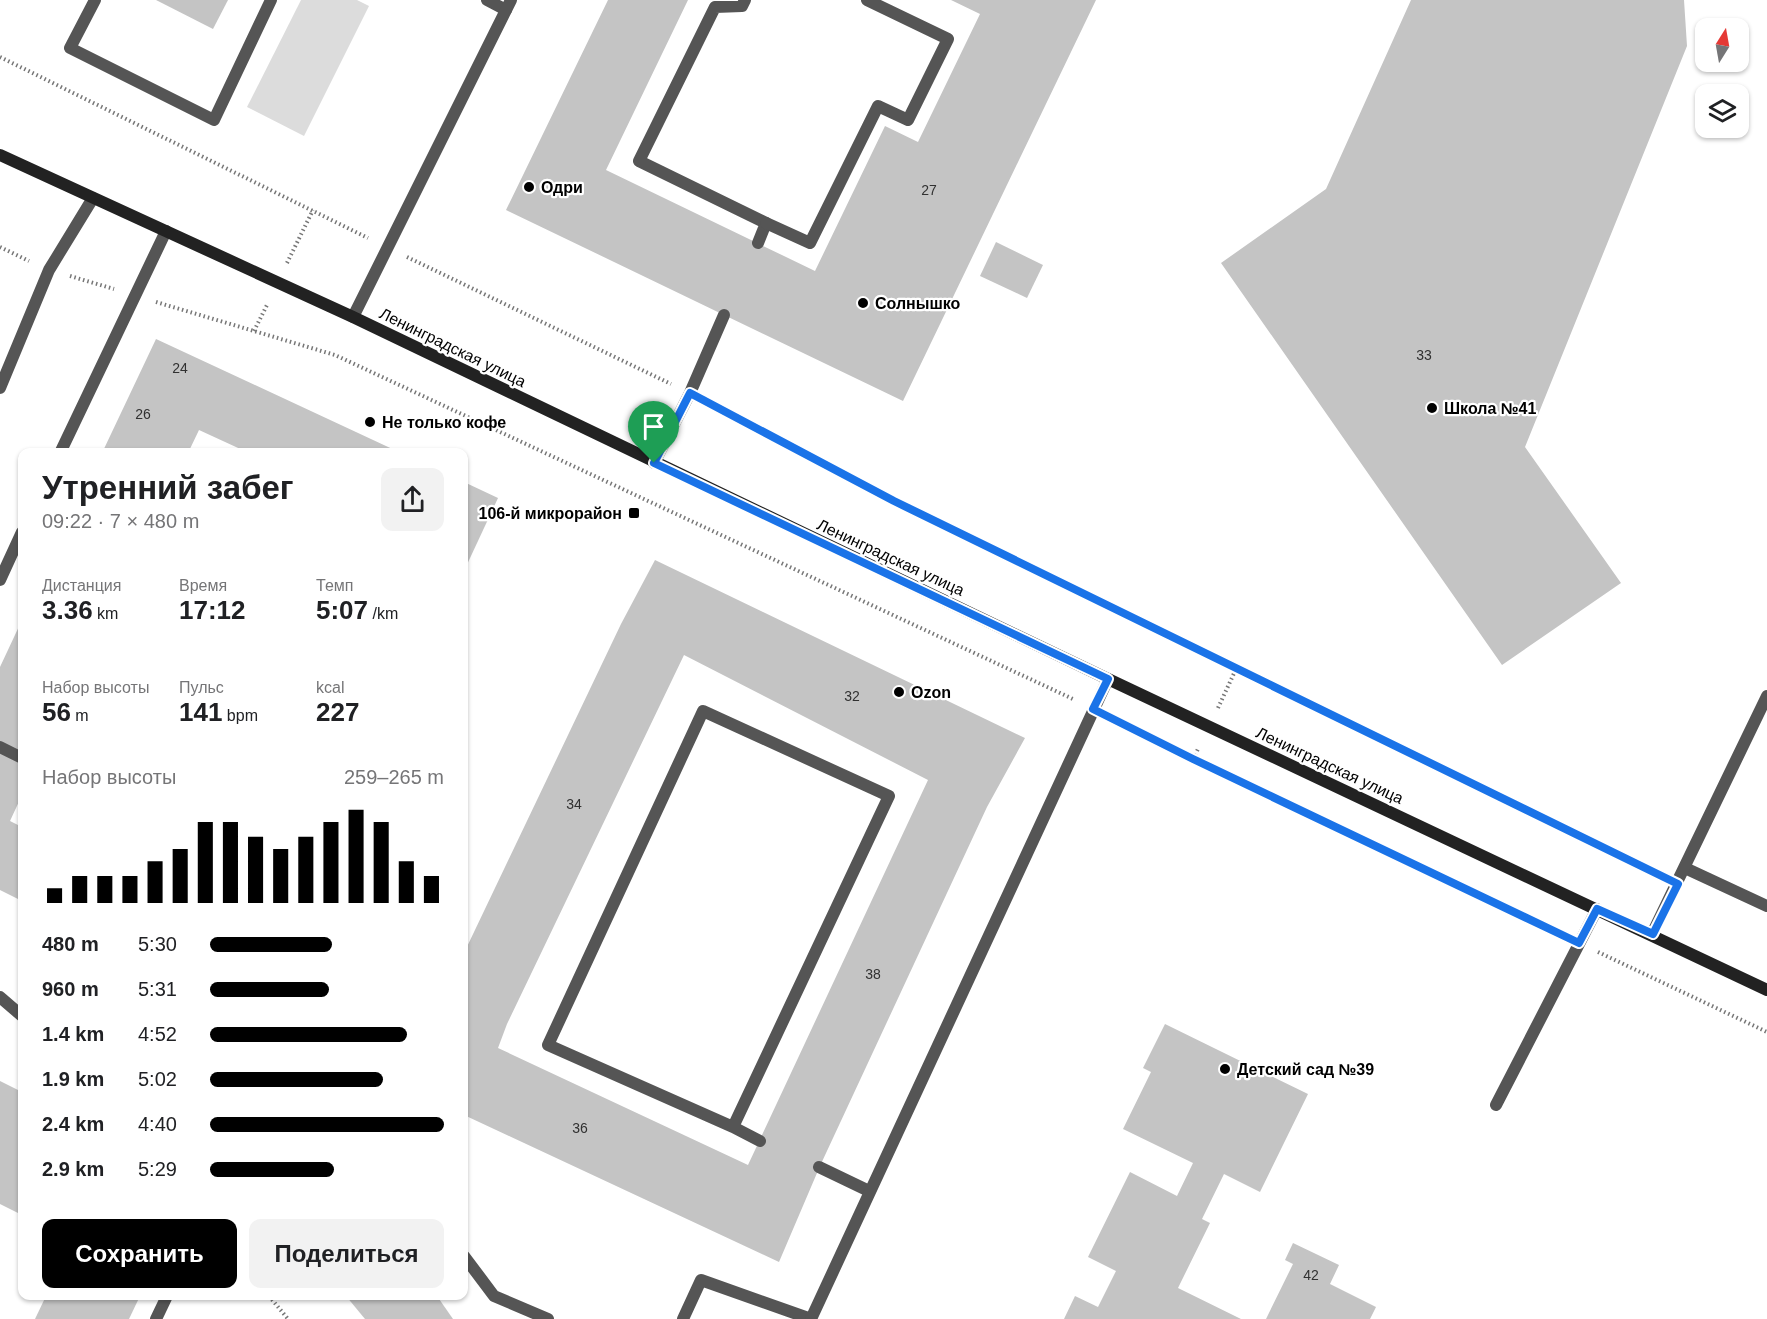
<!DOCTYPE html>
<html lang="ru">
<meta charset="utf-8">
<style>
:root{--surface:#fff;--page:#f2f2f2;--text:#202124;--muted:#757577;--accent:#000}
body{margin:0;font-family:Arial,sans-serif;background:var(--page);color:var(--text);height:100vh;display:flex;flex-direction:column;font-size:22px;white-space:nowrap}
*{box-sizing:border-box;margin:0}
p{font-size:20px;color:var(--muted)}
.icon{flex:none;width:33px;height:33px;fill:none;stroke:currentColor;stroke-width:2;stroke-linecap:round;stroke-linejoin:round}
.map{position:relative;flex:1;overflow:hidden}
.drawer{position:absolute;left:18px;top:448px;width:450px;height:852px;display:flex;flex-direction:column;background:var(--surface);border-radius:12px;box-shadow:0 2px 4px #0004}
.drawer>*{flex:none}
.needle{width:39px;rotate:11deg}
.controls{position:absolute;left:1695px;top:18px;display:grid;gap:12px}
.controls a{display:grid;place-items:center;width:54px;height:54px;border-radius:12px;background:var(--surface);box-shadow:0 2px 4px #0004;font-size:30px}
.pin{position:absolute;display:grid;place-items:center;width:51px;height:51px;color:#fff;margin:-62px -26px;border-radius:50% 50% 50% 0;rotate:-45deg;box-shadow:0 0 6px #0007}
.pin .icon{rotate:45deg}
.round{display:grid;place-items:center;flex:none;width:63px;height:63px;border-radius:12px;background:var(--page)}
.overview{display:flex;align-items:center;justify-content:space-between;height:102px;padding:0 24px}
h1{font-size:33px;font-weight:600;line-height:45px}
.metrics{display:grid;grid-template-columns:repeat(3,1fr);gap:9px;height:102px;padding:6px 24px}
.metrics div{display:grid;align-content:center}
.metrics b{font-size:26px;font-weight:600}
.metrics small{font-size:16px;font-weight:400}
.metrics p{font-size:16px}
.chart{height:168px;padding:12px 24px}
.chart p{display:flex;justify-content:space-between}
.chart svg{width:100%;height:108px;margin-top:6px;stroke:var(--accent);stroke-width:6}
.action{display:flex;gap:12px;margin-top:auto;padding:12px 24px}
.action a{flex:1;height:69px;border-radius:12px;background:var(--accent);color:#fff;font-size:24px;font-weight:600;line-height:69px;text-align:center}
.action a+a{background:var(--page);color:var(--text)}
ul{padding:0 24px;list-style:none;font-size:20px}
li{display:grid;grid-template-columns:96px 72px 1fr;align-items:center;height:45px}
li i{height:15px;border-radius:8px;background:var(--accent)}
.map>svg:first-child{display:block}
.green{fill:#dcdcdc}
.building{fill:#c4c4c4;fill-rule:evenodd}
.lines{fill:none;stroke-linecap:round;stroke-linejoin:round}
.path{stroke:#777;stroke-width:4;stroke-dasharray:1.5 3;stroke-linecap:butt}
.lane{stroke:#555;stroke-width:12}
.secondary{stroke:#222;stroke-width:12}
.route-casing{stroke:#fff;stroke-width:12}
.route{stroke:#1a73e8;stroke-width:8}
.poi-dot{fill:#000;stroke:#fff;stroke-width:2}
.labels{text-anchor:middle;stroke-width:4.5;stroke-linejoin:round;paint-order:stroke}
.number-label{font-size:14px;fill:#313131}
.poi-label{font-size:16px;font-weight:bold;fill:#000;stroke:#fff;text-anchor:start}
.street-label{font-size:16px;fill:#000;stroke:#fff}
</style>
<div class="map">
<svg width="1767" height="1319" viewBox="0 0 1767 1319">
<rect width="100%" height="100%" fill="#fff"/>
<path class="green" d="M301,0h56l12,6 -65,130 -57,-29z"/>
<g class="building">
<path d="M156,0h72l-15,29z"/>
<path d="M608,0h80l-82,170 209,101 70,-145 33,16 62,-128 -29,-14h145l-193,401 -397,-191z"/>
<path d="M1411,0h273l3,46 -162,401 96,136 -119,82 -281,-402 105,-74z"/>
<path d="M996,242l47,23 -16,33 -47,-22z"/>
<path d="M156,339l245,114h-152l-50,-23 -11,23h-86z"/>
<path d="M464,482l34,16 -34,73z"/>
<path d="M655,560l370,178 -38,69 -167,359 -41,96 -315,-147v-162l157,-329zM684,655l244,125 -180,385 -250,-117 9,-24z"/>
<path d="M22,620v175l-12,26 12,6v74l-22,-11v-223z"/>
<path d="M1165,1024l143,70 -48,98 -36,-18 -22,45 8,4 -32,65 63,31h-177l11,-23 23,11 18,-36 -28,-14 42,-85 47,24 16,-33 -70,-34 28,-57 -8,-4z"/>
<path d="M0,1081l22,11v123l-22,-11z"/>
<path d="M1293,1243l46,22 -9,19 46,23 -6,12h-104l27,-55 -8,-4z"/>
<path d="M46,1296h94l-11,23h-94z"/>
<path d="M346,1296h91l16,23h-88z"/>
</g>
<g class="lines">
<g class="path">
<path d="M0,57l368,181"/>
<path d="M0,247l29,14"/>
<path d="M407,257l264,127"/>
<path d="M287,263l26,-53"/>
<path d="M70,276l44,13"/>
<path d="M156,302l179,53 738,344"/>
<path d="M254,331l14,-28"/>
<path d="M709,404l185,97 763,373"/>
<path d="M1218,708l18,-39"/>
<path d="M1114,720l79,39 366,175"/>
<path d="M1193,759l6,-12"/>
<path d="M1598,952l169,80"/>
<path d="M269,1296l19,23"/>
</g>
<g class="lane">
<path d="M95,0l-25,48 144,72 57,-120"/>
<path d="M487,0l19,10"/>
<path d="M745,0l-3,6 -27,1 -76,154 127,62 -8,20"/>
<path d="M766,223l44,20 68,-137 30,14 40,-81 -81,-39"/>
<path d="M353,317l158,-317"/>
<path d="M0,388l49,-118 44,-72"/>
<path d="M60,453l106,-222"/>
<path d="M654,463l36,-70 34,-78"/>
<path d="M0,580l22,-48"/>
<path d="M0,747l22,11"/>
<path d="M1685,868l82,38"/>
<path d="M1652,934l115,-238"/>
<path d="M0,997l22,19"/>
<path d="M1496,1105l101,-196"/>
<path d="M733,1127l-185,-82 155,-334 186,85 -156,331 27,14"/>
<path d="M819,1167l50,24"/>
<path d="M464,1256l30,40 54,23"/>
<path d="M156,1319l11,-23"/>
<path d="M683,1319l18,-39 110,39"/>
<path d="M811,1319l297,-640"/>
</g>
<path class="secondary" d="M0,155l353,162 755,362 659,311"/>
</g>
<g class="lines">
<g class="route-casing">
<path id="route" d="M690,393l204,108 784,383 -25,50 -56,-25 -18,34 -386,-184 -100,-50 15,-30 -454,-216z"/>
</g>
<use href="#route" class="route"/>
</g>
<g class="poi-dot">
<circle cx="529" cy="187" r="6"/>
<circle cx="863" cy="303" r="6"/>
<circle cx="1432" cy="408" r="6"/>
<circle cx="370" cy="422" r="6"/>
<rect x="628" y="507" width="12" height="12" rx="3"/>
<circle cx="899" cy="692" r="6"/>
<circle cx="1225" cy="1069" r="6"/>
</g>
<g class="labels">
<g class="number-label">
<text x="929" y="195">27</text>
<text x="1424" y="360">33</text>
<text x="180" y="373">24</text>
<text x="143" y="419">26</text>
<text x="852" y="701">32</text>
<text x="574" y="809">34</text>
<text x="873" y="979">38</text>
<text x="580" y="1133">36</text>
<text x="1311" y="1280">42</text>
</g>
<g class="poi-label">
<text x="541" y="193">Одри</text>
<text x="875" y="309">Солнышко</text>
<text x="1444" y="414">Школа №41</text>
<text x="382" y="428">Не только кофе</text>
<text x="622" y="519" text-anchor="end">106-й микрорайон</text>
<text x="911" y="698">Ozon</text>
<text x="1237" y="1075">Детский сад №39</text>
</g>
<g class="street-label">
<text transform="translate(453 347) rotate(26)" y="6">Ленинградская улица</text>
<text transform="translate(891 557) rotate(25)" y="6">Ленинградская улица</text>
<text transform="translate(1330 765) rotate(25)" y="6">Ленинградская улица</text>
</g>
</g>
</svg>
<div class="controls">
<a><svg class="needle" viewBox="-14 -14 28 28"><path d="M0-13l5 13h-10z" fill="#e53935"/><path d="M0 13l5-13h-10z" fill="#757577"/></svg></a>
<a><svg class="icon" aria-label="layers" viewBox="0 0 24 24"><path d="M12 4l9 5-9 5-9-5zM3 14l9 5 9-5"/></svg></a>
</div>
<div class="pin" style="left:654px;top:463px;background:#1e9e55"><svg class="icon" aria-label="arrive" viewBox="0 0 24 24"><path d="M6 21V4h12l-3 4 3 4H6"/></svg></div>
<section class="drawer">
<div class="overview"><div><h1>Утренний забег</h1><p>09:22 · 7 × 480 m</p></div><a class="round"><svg class="icon" aria-label="share" viewBox="0 0 24 24"><path d="M12 15V3M7 8l5-5 5 5M5 13v7h14v-7"/></svg></a></div>
<div class="metrics">
<div><p>Дистанция</p><b>3.36<small> km</small></b></div>
<div><p>Время</p><b>17:12</b></div>
<div><p>Темп</p><b>5:07<small> /km</small></b></div>
</div>
<div class="metrics">
<div><p>Набор высоты</p><b>56<small> m</small></b></div>
<div><p>Пульс</p><b>141<small> bpm</small></b></div>
<div><p>kcal</p><b>227</b></div>
</div>
<div class="chart"><p><span>Набор высоты</span>259–265 m</p>
<svg viewBox="0 0 160 44" preserveAspectRatio="none"><path d="M5 44V38M15 44V33M25 44V33M35 44V33M45 44V27M55 44V22M65 44V11M75 44V11M85 44V17M95 44V22M105 44V17M115 44V11M125 44V6M135 44V11M145 44V27M155 44V33"/></svg>
</div>
<ul>
<li><b>480 m</b>5:30<i style="width:52%"></i></li>
<li><b>960 m</b>5:31<i style="width:51%"></i></li>
<li><b>1.4 km</b>4:52<i style="width:84%"></i></li>
<li><b>1.9 km</b>5:02<i style="width:74%"></i></li>
<li><b>2.4 km</b>4:40<i style="width:100%"></i></li>
<li><b>2.9 km</b>5:29<i style="width:53%"></i></li>
</ul>
<div class="action"><a>Сохранить</a><a>Поделиться</a></div>
</section>
</div>
